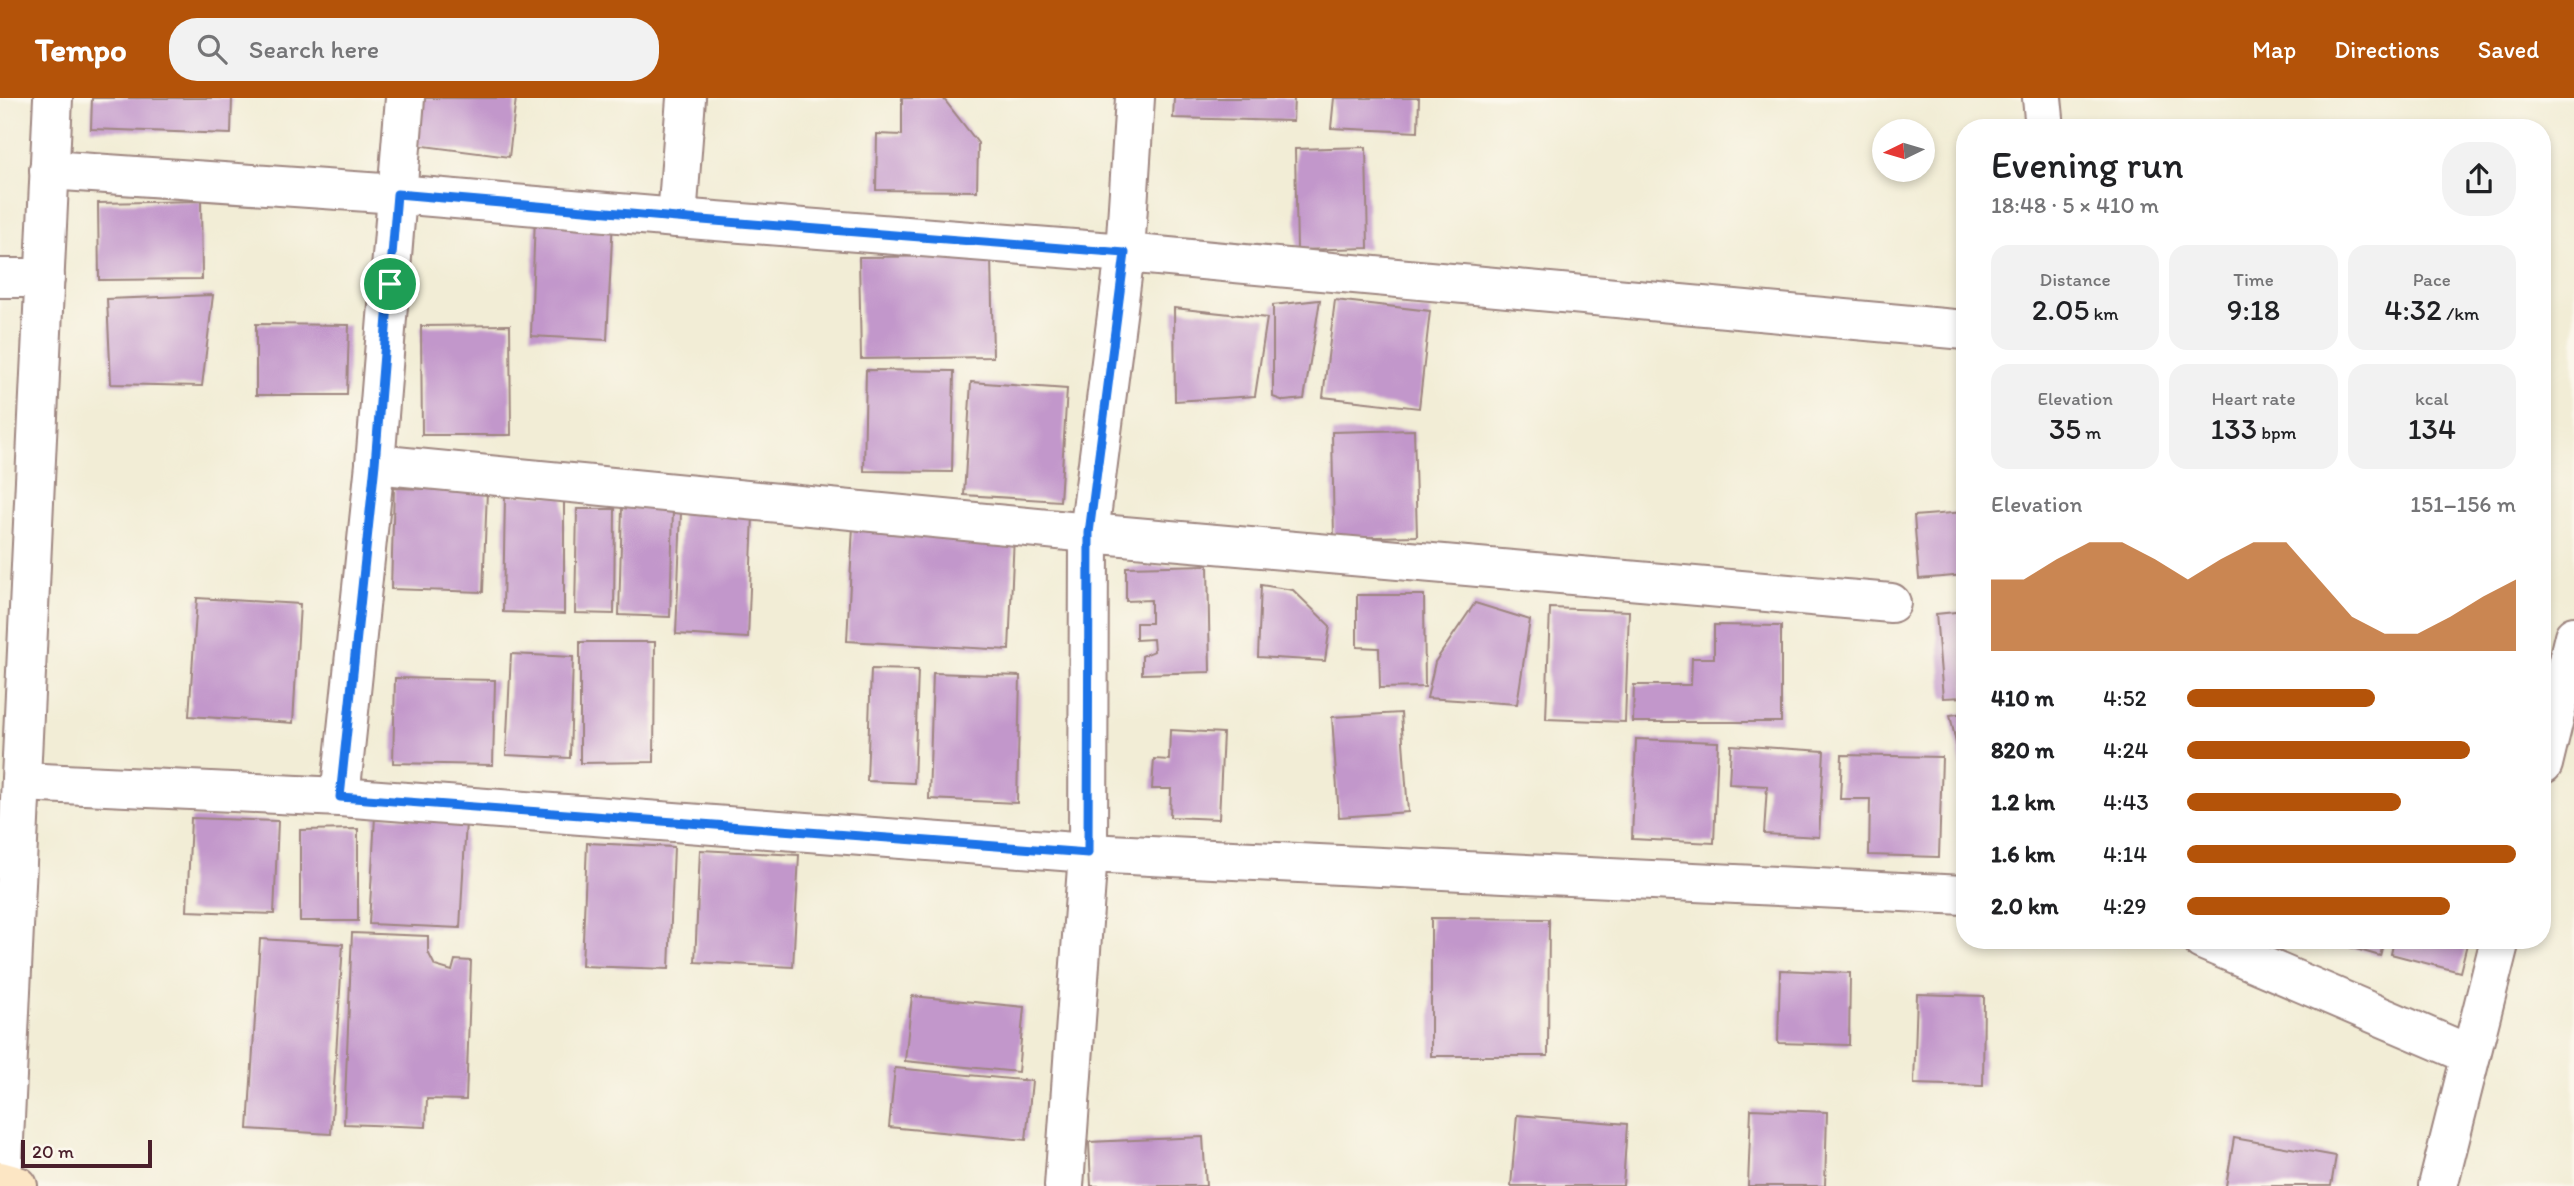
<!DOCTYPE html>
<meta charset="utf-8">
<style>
:root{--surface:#fff;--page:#f2f2f2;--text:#202124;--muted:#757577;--accent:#b45309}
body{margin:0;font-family:Itim,sans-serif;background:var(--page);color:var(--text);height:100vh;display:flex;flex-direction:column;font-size:26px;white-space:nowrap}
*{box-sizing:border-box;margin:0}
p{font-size:23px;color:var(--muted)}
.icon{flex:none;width:38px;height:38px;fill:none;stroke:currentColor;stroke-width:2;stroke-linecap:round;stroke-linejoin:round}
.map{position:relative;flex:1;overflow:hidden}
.panel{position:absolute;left:1956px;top:21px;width:595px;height:830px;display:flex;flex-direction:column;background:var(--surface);border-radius:28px;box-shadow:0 4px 10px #0003}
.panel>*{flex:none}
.needle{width:46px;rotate:265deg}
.tools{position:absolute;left:1872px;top:21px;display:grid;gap:14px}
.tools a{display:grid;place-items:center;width:63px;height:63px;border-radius:50%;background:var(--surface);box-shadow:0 4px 10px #0003;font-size:35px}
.scale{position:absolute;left:21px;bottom:18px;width:131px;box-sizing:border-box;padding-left:7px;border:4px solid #4a1f2b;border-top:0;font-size:19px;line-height:24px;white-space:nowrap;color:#4a1f2b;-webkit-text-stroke:5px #fbf7ec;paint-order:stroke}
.pin{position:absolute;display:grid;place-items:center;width:60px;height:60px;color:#fff;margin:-30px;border:4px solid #fff;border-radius:50%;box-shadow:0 2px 7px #0007}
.round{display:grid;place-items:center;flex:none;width:74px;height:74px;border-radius:28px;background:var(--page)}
.overview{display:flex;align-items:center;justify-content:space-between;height:119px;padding:0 35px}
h1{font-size:38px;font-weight:600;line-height:52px}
.stats{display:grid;grid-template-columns:repeat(3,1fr);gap:10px;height:119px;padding:7px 35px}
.stats div{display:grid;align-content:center;border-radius:18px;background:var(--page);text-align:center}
.stats b{font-size:30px;font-weight:600}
.stats small{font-size:19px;font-weight:400}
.stats p{font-size:19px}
.chart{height:196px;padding:14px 35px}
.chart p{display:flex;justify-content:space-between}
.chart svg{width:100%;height:126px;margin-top:7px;fill:var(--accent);opacity:.7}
ul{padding:0 35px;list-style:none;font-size:23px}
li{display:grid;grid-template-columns:112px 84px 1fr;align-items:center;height:52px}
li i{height:18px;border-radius:9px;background:var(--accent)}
header{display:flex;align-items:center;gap:42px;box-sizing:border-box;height:98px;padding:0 35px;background:var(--accent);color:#fff}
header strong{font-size:33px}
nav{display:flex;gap:38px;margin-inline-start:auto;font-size:24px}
.search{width:490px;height:63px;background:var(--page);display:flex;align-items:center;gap:18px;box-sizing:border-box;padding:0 24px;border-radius:28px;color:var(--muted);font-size:26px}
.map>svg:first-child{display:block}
.building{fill:#c297cb}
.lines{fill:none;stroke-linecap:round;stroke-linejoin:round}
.street-casing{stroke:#9e8680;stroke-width:42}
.secondary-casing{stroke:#9e8680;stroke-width:42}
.street{stroke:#fff;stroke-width:38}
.secondary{stroke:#fce6c4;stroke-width:38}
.route-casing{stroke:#fff;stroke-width:14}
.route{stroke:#1a73e8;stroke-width:9}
</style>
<header>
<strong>Tempo</strong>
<div class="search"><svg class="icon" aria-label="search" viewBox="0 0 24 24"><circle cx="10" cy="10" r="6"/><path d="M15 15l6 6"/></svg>Search here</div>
<nav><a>Map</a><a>Directions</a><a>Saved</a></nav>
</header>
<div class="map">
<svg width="2574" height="1088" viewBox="0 0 2574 1088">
<rect width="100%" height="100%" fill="#fbf7ec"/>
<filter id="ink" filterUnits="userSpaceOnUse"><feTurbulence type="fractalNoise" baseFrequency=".0143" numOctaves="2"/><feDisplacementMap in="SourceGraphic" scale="14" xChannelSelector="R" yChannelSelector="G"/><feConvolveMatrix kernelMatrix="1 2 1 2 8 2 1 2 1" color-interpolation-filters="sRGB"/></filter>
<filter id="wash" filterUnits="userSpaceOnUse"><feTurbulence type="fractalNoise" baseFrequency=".00686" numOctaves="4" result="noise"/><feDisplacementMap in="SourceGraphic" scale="28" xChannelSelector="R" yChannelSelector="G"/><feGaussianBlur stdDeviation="1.57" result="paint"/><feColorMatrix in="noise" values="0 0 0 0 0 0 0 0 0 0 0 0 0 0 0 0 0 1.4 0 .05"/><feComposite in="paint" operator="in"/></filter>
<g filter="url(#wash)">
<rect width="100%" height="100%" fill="#f2edd6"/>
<g id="blocks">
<g class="building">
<path d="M92,0h140l-1,36 -140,-5z"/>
<path d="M417,0h99l-7,59 -101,-13z"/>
<path d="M902,0h41l35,45 -1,48 -101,-1 1,-56 25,1z"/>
<path d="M1174,0h120l-1,23 -120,-3z"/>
<path d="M1334,0h85l-1,34 -87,-4z"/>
<path d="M1366,49l2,101 -71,2 -2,-101z"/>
<path d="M201,103l1,78 -103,1 -1,-77z"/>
<path d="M535,117l78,3 -6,122 -76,-4z"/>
<path d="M991,158l2,101 -132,2 -2,-102z"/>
<path d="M213,197l-11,91 -91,-2 -4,-85z"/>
<path d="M1320,202l-16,99 -20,2 -11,-4v-92z"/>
<path d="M1335,202l95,11 -11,97 -96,-11z"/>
<path d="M1174,210l93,10 -12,78 -80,5z"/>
<path d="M256,226l93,1 -2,70h-91z"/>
<path d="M510,227l1,110h-89l-1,-109z"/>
<path d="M866,272l88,1 -2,101 -88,-1z"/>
<path d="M971,284l96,7 -7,112 -96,-6z"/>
<path d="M1414,332l3,106 -83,2 -2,-106z"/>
<path d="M394,390l93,3 -4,101 -92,-3z"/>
<path d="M505,397l59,1v118l-61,-2z"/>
<path d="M622,409l51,2 -3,108 -51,-2z"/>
<path d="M577,411h38l-1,105 -39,-1z"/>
<path d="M681,414l72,3 -5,123 -72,-4z"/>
<path d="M1965,414v63l-46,4 -5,-63z"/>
<path d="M853,428l161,9 -5,115 -162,-9z"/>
<path d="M1208,467l2,107 -68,2v-18l12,-5 -1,-12 -17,1v-17h15v-23l-25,1v-34z"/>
<path d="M1261,487l32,5 37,36 -5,35 -67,-4z"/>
<path d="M1357,497h67l1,92 -45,1 -1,-40 -22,-1z"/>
<path d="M197,500l103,6 -7,119 -104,-7z"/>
<path d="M1475,505l55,17 -13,84 -90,-6 8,-36z"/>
<path d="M1550,510l79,3 -4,111 -79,-3z"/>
<path d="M1965,513v86l-22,1 -7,-84z"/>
<path d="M1714,527l67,1v96h-148l1,-37h57l1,-27h22z"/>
<path d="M580,544h75l-1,120 -74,1z"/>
<path d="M511,556l62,3 -3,101 -64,-3z"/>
<path d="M871,571l47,1 -4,113 -47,-2z"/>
<path d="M933,575l87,3 -3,127 -88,-4z"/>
<path d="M395,580l100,2 -2,85 -100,-2z"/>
<path d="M1401,615l7,99 -69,5 -7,-100z"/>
<path d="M1965,615v67h-1l-14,-65z"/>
<path d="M1170,632l53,3 -4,86 -49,-2 1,-28h-19l2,-30 15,1z"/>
<path d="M1636,641l82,3 -4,101 -82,-4z"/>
<path d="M1731,647l93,6 -5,86 -55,-3 3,-48 -38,-2z"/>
<path d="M1842,657l100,2 -3,100 -70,-2 1,-56h-30z"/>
<path d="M375,718l91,5 -6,107 -91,-4z"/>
<path d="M191,720l87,3 -4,93 -87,-3z"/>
<path d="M358,731v92h-58v-91z"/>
<path d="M587,745l87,4 -5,122 -87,-3z"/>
<path d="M700,752l99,5 -6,112 -98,-5z"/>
<path d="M1431,820l118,1 -1,137h-117z"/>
<path d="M352,835l76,3v16l7,14 17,5 3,-11 16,1 -5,139 -39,-1 -1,28 -82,-3z"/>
<path d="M260,841l83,5 -12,190 -83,-5z"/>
<path d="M2325,842h59l-4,16z"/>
<path d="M2394,842h74l-8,32 -69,-18z"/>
<path d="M1780,872l70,3 -1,72 -71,-2z"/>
<path d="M1917,896l67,2 -1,90 -69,-2z"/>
<path d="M912,898l112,11 -6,65 -113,-11z"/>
<path d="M895,970l137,13 -6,59 -137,-13z"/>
<path d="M1751,1011l76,3 -2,74h-77z"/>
<path d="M1517,1017l110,9 -4,62h-112z"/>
<path d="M1203,1039l3,49h-115l-2,-44z"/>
<path d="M2234,1040l102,18 -5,30h-105z"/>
</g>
</g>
</g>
<g filter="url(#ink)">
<use href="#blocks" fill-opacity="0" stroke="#9e8680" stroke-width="2"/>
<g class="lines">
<g class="street-casing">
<g id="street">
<path d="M2042,0l3,30"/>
<path d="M49,72l348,24 280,24 448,35 840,77"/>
<path d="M677,120l9,-120"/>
<path d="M0,180h45"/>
<path d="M375,366l714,69 802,70"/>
<path d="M2543,666l31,-128"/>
<path d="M21,684l319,15 748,56 1,-320 36,-280 10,-155"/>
<path d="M340,699l35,-333 30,-366"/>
<path d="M2202,842l269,115 -33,131"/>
<path d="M2471,957l29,-115"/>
<path d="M2,1084l51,-1084"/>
<path d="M1064,1088l24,-333 877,42"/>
</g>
</g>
<g class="secondary-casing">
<path id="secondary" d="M0,1083l18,5"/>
</g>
<use href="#street" class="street"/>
<use href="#secondary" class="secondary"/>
</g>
</g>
<g class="lines" filter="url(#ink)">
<g class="route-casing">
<path id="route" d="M397,96l280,24 448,35 -36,280 -1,320 -748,-56 35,-333z"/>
</g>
<use href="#route" class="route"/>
</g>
</svg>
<div class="tools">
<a><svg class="needle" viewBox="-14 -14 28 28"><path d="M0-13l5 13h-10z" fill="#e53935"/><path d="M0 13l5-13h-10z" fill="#757577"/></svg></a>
</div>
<div class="scale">20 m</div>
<div class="pin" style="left:390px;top:186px;background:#1e9e55"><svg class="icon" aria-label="arrive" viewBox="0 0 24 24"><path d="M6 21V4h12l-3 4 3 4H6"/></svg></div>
<section class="panel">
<div class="overview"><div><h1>Evening run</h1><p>18:48 · 5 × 410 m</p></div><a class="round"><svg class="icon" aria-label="share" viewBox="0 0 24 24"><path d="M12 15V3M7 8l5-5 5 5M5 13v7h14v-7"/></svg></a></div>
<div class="stats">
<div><p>Distance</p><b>2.05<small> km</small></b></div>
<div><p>Time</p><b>9:18</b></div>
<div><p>Pace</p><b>4:32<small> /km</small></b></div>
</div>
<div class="stats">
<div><p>Elevation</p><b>35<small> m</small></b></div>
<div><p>Heart rate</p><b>133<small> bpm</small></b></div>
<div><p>kcal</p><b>134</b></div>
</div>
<div class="chart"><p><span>Elevation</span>151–156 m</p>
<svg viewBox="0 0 160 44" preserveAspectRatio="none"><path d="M0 44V19L10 19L20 12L30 6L40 6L50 12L60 19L70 12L80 6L90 6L100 19L110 32L120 38L130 38L140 32L150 25L160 19V44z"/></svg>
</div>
<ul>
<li><b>410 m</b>4:52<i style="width:57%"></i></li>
<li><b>820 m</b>4:24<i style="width:86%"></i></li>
<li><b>1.2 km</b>4:43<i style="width:65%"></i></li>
<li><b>1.6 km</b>4:14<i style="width:100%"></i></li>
<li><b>2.0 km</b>4:29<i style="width:80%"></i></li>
</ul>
</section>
</div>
